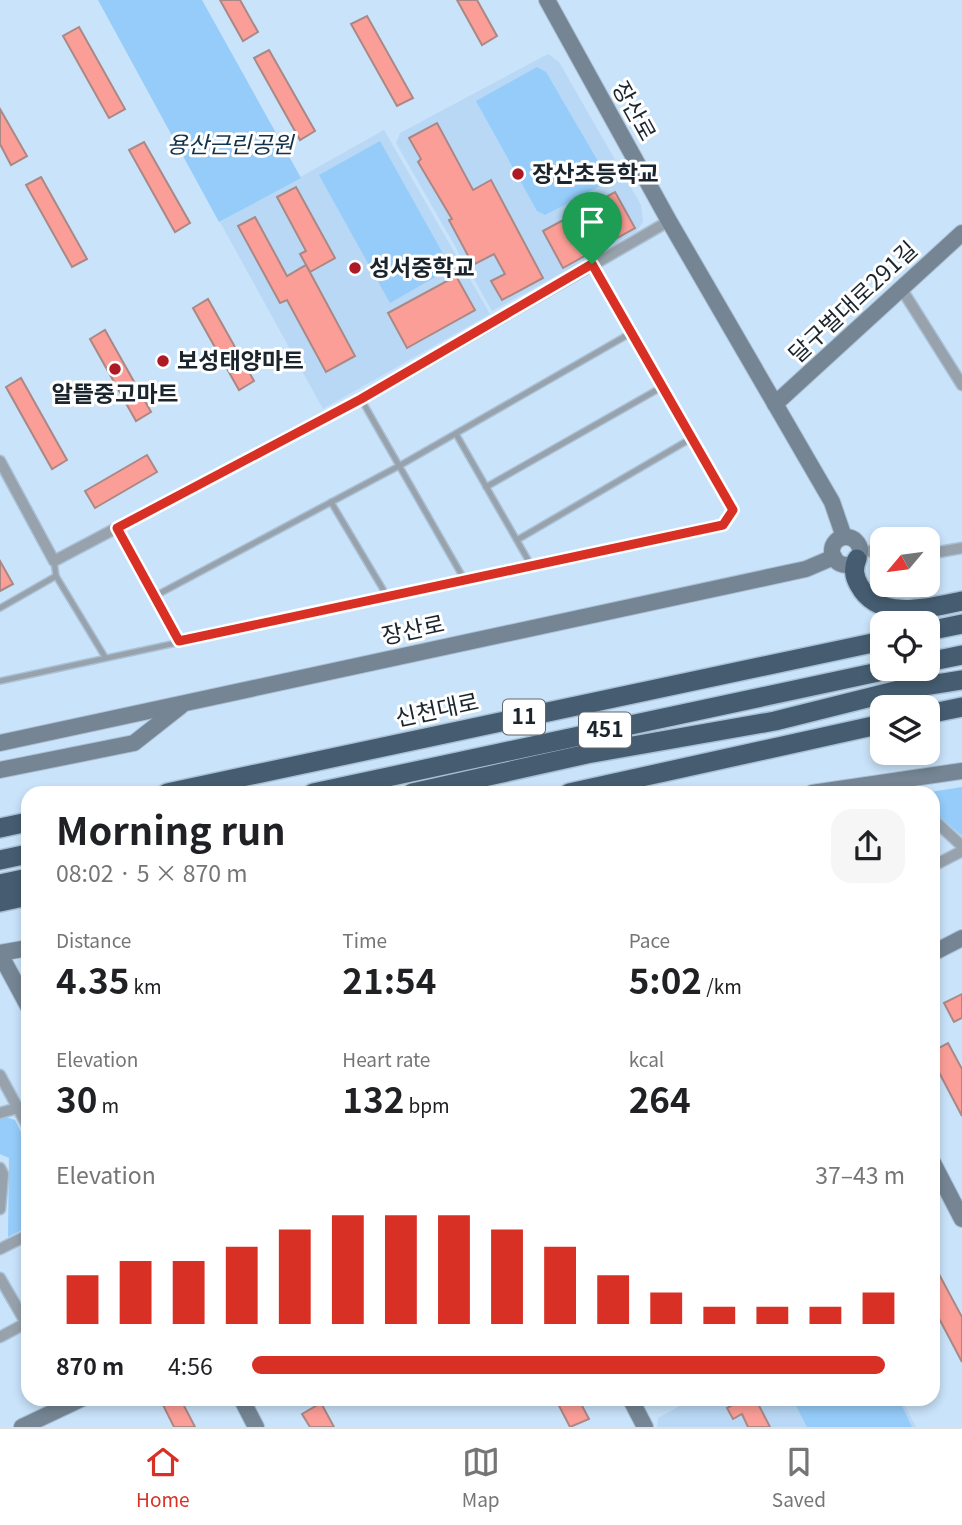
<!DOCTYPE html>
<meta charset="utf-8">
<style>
:root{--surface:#fff;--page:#f6f6f6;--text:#202124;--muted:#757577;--line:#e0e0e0;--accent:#d93025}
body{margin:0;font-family:Georgia,"Noto Sans KR",serif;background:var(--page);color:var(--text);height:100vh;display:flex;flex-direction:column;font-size:26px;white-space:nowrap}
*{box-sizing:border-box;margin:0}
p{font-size:23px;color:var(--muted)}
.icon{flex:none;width:38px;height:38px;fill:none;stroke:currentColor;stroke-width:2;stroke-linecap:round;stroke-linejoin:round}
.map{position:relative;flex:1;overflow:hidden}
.details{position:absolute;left:21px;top:786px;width:919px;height:620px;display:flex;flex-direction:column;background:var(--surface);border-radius:21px;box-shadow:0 4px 10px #0003}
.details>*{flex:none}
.needle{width:46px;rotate:241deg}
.controls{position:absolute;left:870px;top:527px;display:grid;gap:14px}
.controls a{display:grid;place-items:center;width:70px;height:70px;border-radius:14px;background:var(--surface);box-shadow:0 4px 10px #0003;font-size:35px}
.pin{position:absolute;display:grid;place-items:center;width:60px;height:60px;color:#fff;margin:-72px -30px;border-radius:50% 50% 50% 0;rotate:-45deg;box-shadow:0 0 7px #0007}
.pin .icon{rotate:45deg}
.round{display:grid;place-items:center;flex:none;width:74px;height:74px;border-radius:21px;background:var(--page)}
.summary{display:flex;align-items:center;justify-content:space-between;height:119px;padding:0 35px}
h1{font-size:38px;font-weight:700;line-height:52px}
.stats{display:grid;grid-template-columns:repeat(3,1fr);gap:10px;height:119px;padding:7px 35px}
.stats div{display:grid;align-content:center}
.stats b{font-size:35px;font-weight:700}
.stats small{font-size:19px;font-weight:400}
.stats p{font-size:19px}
.chart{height:196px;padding:14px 35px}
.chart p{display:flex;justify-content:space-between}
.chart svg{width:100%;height:126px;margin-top:7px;stroke:var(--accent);stroke-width:6}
ul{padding:0 35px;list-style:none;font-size:23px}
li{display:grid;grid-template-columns:112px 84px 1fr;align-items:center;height:52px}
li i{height:18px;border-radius:9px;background:var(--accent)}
.tabs{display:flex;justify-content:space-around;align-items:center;height:98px;border-top:2px solid var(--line);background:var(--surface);font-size:19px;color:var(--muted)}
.tabs a{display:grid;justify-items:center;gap:4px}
.tabs .current{color:var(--accent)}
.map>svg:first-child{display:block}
.built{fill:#b9d8f5}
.green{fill:#95ccfa}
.building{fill:#fc9e98;stroke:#aa8885;stroke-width:2}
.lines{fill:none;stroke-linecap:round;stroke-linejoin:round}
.lane-casing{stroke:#aac1d5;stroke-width:8}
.street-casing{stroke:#aac1d5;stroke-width:13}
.secondary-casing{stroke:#aac1d5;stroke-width:18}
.highway-casing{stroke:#aac1d5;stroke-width:22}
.lane{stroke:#97a2ac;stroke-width:5}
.street{stroke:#97a2ac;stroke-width:10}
.secondary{stroke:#758593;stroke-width:16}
.highway{stroke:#465d71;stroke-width:19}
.route-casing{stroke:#fff;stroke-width:14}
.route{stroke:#d93025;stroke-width:9}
.poi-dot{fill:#ad1925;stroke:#fff;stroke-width:2.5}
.labels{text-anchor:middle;stroke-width:6;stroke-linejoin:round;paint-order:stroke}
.shield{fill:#fff;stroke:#5f666c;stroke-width:2}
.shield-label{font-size:21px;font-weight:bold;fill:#1b252d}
.street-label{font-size:23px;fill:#1b252d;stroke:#fff}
.park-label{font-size:23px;font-style:italic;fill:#12324a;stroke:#fff}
.poi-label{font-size:23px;font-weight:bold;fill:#1b252d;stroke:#fff;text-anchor:start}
</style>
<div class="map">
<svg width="962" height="1427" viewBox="0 0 962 1427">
<rect width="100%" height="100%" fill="#c9e3fa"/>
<g class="built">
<path d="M548,54l11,8 82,143 2,17 -7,10 -144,79 -96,-168 4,-10z"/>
<path d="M384,130l106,184 -167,95 -103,-187z"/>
<path d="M694,1398h207l15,29h-259l1,-9z"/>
</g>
<g class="green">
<path d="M98,0h104l99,178 -82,44z"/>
<path d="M537,67l9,5 60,103v8l-61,32 -8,-4 -61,-110z"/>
<path d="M380,141l71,127 -61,35 -71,-128z"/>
<path d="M962,787v49l-29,-25v-18h-9z"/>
<path d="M0,1115l15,5 13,26v81l-20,10 1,-79 -9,-4z"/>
<path d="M792,1398h106l14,29h-105z"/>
</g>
<g class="building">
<path d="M220,0h20l18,32 -15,9z"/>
<path d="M457,0h20l20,36 -15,9z"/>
<path d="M367,16l46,82 -16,8 -46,-82z"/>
<path d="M79,27l46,82 -16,9 -46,-82z"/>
<path d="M269,50l46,81 -15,9 -46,-82z"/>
<path d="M0,109l27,47 -16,9 -11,-21z"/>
<path d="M437,123l36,67 18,-10 52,98 -41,22 -11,-19 14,-7 -11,-20 -21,11 -24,-45 3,-1 -34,-57 3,-3 -12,-21z"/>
<path d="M144,142l46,81 -15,9 -46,-82z"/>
<path d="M41,177l46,82 -15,8 -46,-82z"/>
<path d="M296,187l39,71 -25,14 -10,-18 6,-3 -29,-54z"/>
<path d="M615,192l20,36 -72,40 -20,-37z"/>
<path d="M255,217l32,59 19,-11 49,91 -29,16 -39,-72 -7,3 -42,-77z"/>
<path d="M456,276l19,34 -68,38 -19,-35z"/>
<path d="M208,299l46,82 -15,9 -46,-82z"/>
<path d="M105,330l46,82 -15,9 -46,-82z"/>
<path d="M21,378l46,82 -15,9 -46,-82z"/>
<path d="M147,455l10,17 -62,36 -10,-17z"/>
<path d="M0,561l13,23 -13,7z"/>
<path d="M962,994v24l-8,4 -10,-19z"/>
<path d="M948,1043l14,26v47l-29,-55v-10z"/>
<path d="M933,1263l29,54v45l-29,-55z"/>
<path d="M172,1398h8l15,29h-21l-12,-24z"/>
<path d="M555,1398h23l11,21 -19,8z"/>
<path d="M746,1398h9l15,29h-22l-6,-13 -9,5 -6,-11z"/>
<path d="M321,1403l13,24h-24l-8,-13z"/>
</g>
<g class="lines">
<g class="lane-casing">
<g id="lane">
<path d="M361,399l103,180"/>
<path d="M456,434l75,131"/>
<path d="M486,487l176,-100"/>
<path d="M331,502l56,94"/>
<path d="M117,528l62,113"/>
<path d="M517,540l175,-102"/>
<path d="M56,576l49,81"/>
<path d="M155,596l244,-130 232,-133"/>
<path d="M0,608l56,-32 -2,-15"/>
<path d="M0,681l723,-156 10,-15 -141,-244"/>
</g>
</g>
<g class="street-casing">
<g id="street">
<path d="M901,288l61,97"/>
<path d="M0,461l54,100 307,-162 308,-178"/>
<path d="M860,550l22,3"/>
<path d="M928,554l34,-6"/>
<path d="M933,819l29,27"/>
<path d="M933,866l29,-15"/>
<path d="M0,1075l28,52"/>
<path d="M0,1113l28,-8"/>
<path d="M0,1168l3,6 -3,35"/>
<path d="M0,1249l28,-14"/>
<path d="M0,1278l26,45"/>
<path d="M0,1337l28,-15"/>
</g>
</g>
<g class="secondary-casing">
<g id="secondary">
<path d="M547,0l122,221 163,281 12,35"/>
<path d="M775,404l187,-171"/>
<circle cx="846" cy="551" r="14"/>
<path d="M0,743l806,-174 28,-12"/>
<path d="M0,770l134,-27 47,-37"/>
<path d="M812,793l150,-22"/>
<path d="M0,953l28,-5"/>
<path d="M933,953l29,-15"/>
<path d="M0,954l28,52"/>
<path d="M933,1163l29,56"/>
<path d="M241,1398l15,29"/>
<path d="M630,1398l15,29"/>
<path d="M22,1427l61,-29"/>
</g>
</g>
<g class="highway-casing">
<g id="highway">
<path d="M857,559c-4,10 -3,17 2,26 20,37 69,23 103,16"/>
<path d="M928,631l34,-7"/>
<path d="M928,662l34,-7"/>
<path d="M928,714l34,-7"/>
<path d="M167,793l715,-152"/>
<path d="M313,793l584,-125"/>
<path d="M412,793l175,-39 188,-33 124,-31 63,-10"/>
<path d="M569,793l313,-69"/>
<path d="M0,828l28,-6"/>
<path d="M0,860l28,-6"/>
<path d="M0,884l28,-6"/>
<path d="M0,902l28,-6"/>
</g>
</g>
<use href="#lane" class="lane"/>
<use href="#street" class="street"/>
<use href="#secondary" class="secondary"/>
<use href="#highway" class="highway"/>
</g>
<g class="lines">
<g class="route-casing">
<path id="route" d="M592,264l141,246 -10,15 -544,116 -62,-113 244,-129z"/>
</g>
<use href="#route" class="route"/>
</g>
<g class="poi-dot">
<circle cx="518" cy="174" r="7"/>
<circle cx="355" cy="268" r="7"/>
<circle cx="163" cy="361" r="7"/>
<circle cx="115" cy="369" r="7"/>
</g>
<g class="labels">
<g class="shield">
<rect x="503" y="699.5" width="42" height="35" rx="5"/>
<rect x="579" y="712.5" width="52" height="35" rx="5"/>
</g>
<g class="shield-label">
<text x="524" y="724">11</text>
<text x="605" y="737">451</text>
</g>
<g class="street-label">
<text transform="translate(634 111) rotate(61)" y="8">장산로</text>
<text transform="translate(853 302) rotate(-43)" y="8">달구벌대로291길</text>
<text transform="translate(413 630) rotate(-12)" y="8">장산로</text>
<text transform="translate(437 710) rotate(-12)" y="8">신천대로</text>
</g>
<g class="park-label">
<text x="230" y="153">용산근린공원</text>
</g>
<g class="poi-label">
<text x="532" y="182">장산초등학교</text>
<text x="369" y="276">성서중학교</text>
<text x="177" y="369">보성태양마트</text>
<text x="115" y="402" text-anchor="middle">알뜰중고마트</text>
</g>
</g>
</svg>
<div class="controls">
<a><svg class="needle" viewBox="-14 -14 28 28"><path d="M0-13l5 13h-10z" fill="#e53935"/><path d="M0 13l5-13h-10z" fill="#757577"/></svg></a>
<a><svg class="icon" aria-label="locate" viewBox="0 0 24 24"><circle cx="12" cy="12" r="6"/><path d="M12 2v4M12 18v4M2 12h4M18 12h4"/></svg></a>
<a><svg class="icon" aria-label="layers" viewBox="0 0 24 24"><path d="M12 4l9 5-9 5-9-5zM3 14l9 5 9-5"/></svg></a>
</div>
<div class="pin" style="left:592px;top:264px;background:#1e9e55"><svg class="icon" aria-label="arrive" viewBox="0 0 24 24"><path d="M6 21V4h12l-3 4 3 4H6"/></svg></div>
<section class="details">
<div class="summary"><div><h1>Morning run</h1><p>08:02 · 5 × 870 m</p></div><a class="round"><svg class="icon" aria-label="share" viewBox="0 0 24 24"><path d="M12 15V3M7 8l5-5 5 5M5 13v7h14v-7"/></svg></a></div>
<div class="stats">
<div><p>Distance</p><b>4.35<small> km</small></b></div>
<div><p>Time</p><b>21:54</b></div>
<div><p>Pace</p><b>5:02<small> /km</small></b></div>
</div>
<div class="stats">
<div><p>Elevation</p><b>30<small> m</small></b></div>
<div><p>Heart rate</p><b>132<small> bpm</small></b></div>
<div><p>kcal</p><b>264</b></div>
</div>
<div class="chart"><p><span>Elevation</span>37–43 m</p>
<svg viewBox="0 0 160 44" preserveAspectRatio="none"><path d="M5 44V27M15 44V22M25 44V22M35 44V17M45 44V11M55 44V6M65 44V6M75 44V6M85 44V11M95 44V17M105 44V27M115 44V33M125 44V38M135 44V38M145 44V38M155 44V33"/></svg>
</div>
<ul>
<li><b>870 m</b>4:56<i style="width:97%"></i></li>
</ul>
</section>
</div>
<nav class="tabs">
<a class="current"><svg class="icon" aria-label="home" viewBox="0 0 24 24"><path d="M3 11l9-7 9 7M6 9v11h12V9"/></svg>Home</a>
<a><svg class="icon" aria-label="map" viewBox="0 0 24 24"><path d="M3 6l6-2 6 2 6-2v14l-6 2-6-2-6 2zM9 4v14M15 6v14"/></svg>Map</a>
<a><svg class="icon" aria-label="saved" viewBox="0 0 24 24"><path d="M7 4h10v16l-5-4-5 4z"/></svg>Saved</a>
</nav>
